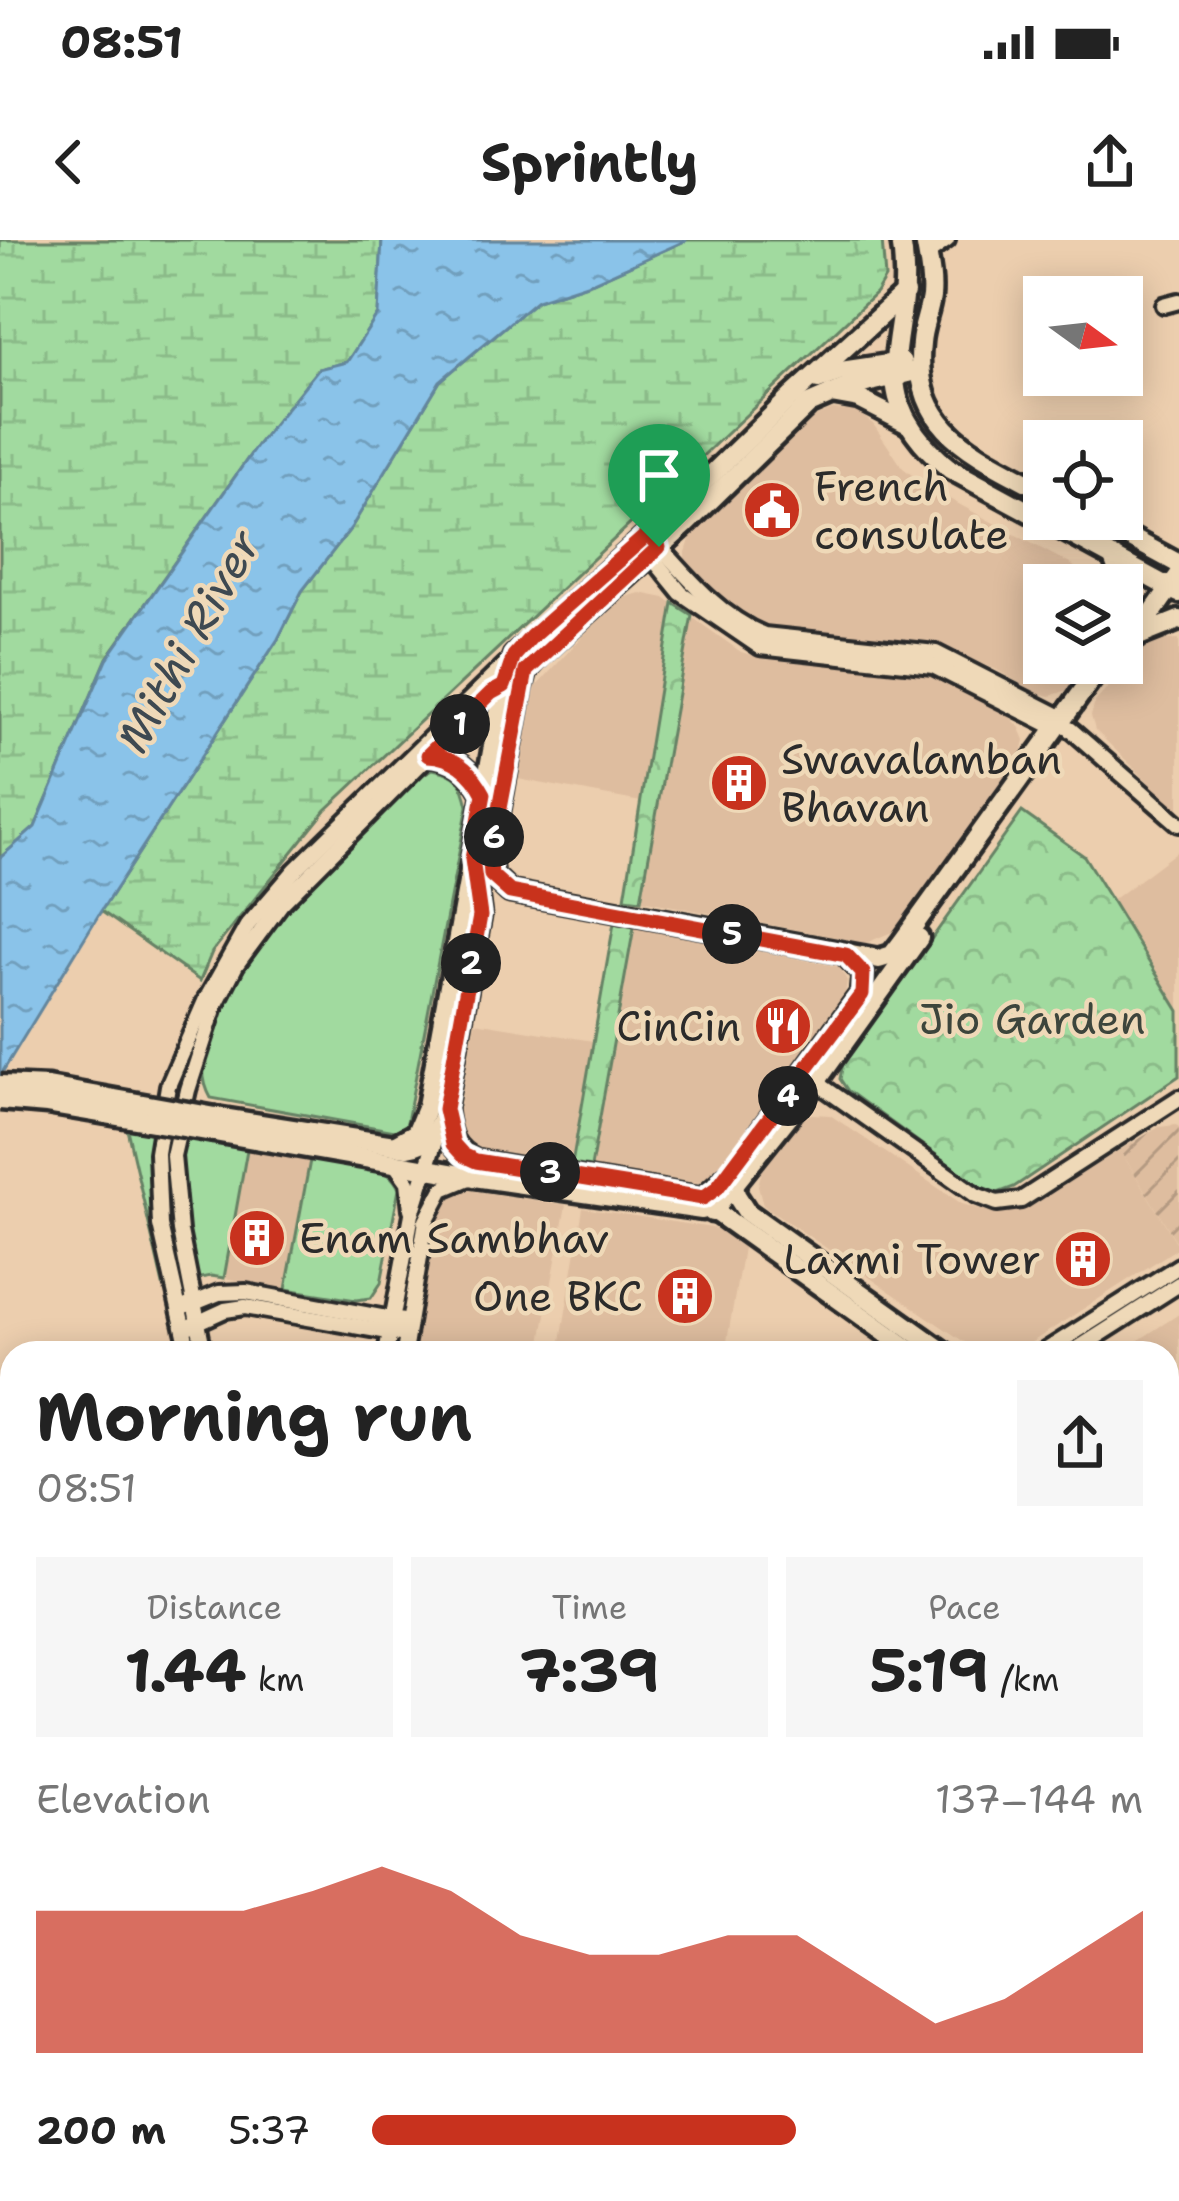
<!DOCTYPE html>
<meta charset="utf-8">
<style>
:root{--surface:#fff;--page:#f6f6f6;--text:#222;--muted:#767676;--accent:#c8321e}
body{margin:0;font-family:"Shantell Sans",sans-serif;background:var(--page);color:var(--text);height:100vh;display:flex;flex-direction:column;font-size:45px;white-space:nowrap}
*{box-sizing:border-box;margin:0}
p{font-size:39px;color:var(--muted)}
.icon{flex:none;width:66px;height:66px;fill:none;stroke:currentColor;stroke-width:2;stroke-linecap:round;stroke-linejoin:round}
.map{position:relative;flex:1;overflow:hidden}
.side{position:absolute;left:0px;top:1101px;width:1179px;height:861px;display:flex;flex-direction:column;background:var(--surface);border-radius:36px 36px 0 0;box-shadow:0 6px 30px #0003}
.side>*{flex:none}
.needle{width:78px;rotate:105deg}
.tools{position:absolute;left:1023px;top:36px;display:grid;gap:24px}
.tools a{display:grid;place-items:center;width:120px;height:120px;border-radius:0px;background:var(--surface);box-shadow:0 6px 30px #0003;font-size:60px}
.pin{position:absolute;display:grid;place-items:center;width:102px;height:102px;color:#fff;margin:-123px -51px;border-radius:50% 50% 50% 0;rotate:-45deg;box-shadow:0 0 12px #0007}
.pin .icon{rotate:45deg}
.km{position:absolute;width:60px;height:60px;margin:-30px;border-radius:50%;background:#222;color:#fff;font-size:33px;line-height:60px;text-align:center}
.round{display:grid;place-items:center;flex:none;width:126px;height:126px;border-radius:0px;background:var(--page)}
.overview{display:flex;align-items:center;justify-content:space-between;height:204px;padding:0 36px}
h1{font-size:66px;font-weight:700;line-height:90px}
.metrics{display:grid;grid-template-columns:repeat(3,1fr);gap:18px;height:204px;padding:12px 36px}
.metrics div{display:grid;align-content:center;border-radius:0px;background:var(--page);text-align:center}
.metrics b{font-size:60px;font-weight:700}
.metrics small{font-size:33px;font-weight:400}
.metrics p{font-size:33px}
.chart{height:336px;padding:24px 36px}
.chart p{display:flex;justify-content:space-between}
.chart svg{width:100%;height:216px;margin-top:12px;fill:var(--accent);opacity:.7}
ul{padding:0 36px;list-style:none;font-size:39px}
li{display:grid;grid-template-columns:192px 144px 1fr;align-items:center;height:90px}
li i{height:30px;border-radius:15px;background:var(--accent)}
.status{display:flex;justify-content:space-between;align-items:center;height:84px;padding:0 60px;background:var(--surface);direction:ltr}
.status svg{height:33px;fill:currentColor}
header{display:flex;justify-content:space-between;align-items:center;height:156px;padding:0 36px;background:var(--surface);font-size:54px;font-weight:700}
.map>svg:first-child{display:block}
.built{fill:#debd9f}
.industrial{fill:url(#industrial-furrows)}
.grass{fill:#a1da9f;stroke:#668265;stroke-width:3}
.wetland{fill:url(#wetland-marsh);stroke:#668265;stroke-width:3}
.park{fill:url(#park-crowns);stroke:#668265;stroke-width:3}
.water{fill:url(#water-ripples);stroke:#64869d;stroke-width:3}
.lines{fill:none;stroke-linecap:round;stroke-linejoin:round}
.minor-casing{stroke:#2b2b2b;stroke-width:22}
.major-casing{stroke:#2b2b2b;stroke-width:27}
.minor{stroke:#efd9b8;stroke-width:14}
.major{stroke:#efd9b8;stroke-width:18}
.rail{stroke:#2b2b2b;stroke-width:3}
.major-bridge-casing{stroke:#2b2b2b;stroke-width:27;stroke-linecap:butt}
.major-bridge{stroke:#efd9b8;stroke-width:18}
.route-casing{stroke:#fff;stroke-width:24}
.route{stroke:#c8321e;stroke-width:15}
.labels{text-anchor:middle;stroke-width:9;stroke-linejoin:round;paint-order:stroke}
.poi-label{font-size:42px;fill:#2b2b2b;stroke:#efd9b8;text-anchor:start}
.park-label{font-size:42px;fill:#3d453c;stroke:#efd9b8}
.water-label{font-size:45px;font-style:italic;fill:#3e4951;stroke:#efd9b8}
</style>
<div class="status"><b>08:51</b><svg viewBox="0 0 49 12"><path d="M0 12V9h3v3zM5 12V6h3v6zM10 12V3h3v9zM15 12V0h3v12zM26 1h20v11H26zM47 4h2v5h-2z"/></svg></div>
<header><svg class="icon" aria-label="back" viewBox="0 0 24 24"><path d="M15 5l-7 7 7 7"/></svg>Sprintly<svg class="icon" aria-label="share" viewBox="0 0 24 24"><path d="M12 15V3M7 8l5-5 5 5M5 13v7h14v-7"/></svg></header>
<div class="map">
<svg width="1179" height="1961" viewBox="0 0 1179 1961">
<defs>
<pattern id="industrial-furrows" width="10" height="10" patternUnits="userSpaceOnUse" patternTransform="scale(3)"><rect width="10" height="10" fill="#debd9f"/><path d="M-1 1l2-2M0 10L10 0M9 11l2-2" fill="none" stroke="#b49a82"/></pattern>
<pattern id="wetland-marsh" width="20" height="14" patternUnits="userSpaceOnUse" patternTransform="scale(3)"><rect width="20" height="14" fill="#a1da9f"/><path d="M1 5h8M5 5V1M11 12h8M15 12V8" fill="none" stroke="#8bbb89"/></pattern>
<pattern id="park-crowns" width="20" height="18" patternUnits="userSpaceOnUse" patternTransform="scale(3)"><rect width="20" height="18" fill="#a1da9f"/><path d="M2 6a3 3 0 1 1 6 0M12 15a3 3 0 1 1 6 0" fill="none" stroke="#8bbb89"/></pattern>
<pattern id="water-ripples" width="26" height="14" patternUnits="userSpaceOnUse" patternTransform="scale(3)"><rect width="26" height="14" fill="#8ac3e9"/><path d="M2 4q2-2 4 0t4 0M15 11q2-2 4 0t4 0" fill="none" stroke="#719fbd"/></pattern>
</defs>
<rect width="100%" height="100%" fill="#ecceae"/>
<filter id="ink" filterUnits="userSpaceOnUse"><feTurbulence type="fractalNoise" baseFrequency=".00833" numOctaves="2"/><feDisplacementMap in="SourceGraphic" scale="24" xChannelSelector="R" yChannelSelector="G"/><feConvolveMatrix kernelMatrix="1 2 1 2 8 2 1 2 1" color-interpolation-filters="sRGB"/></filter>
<g filter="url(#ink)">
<g class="built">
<path d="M832,170l24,1 17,13 30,44 24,19 145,78 22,19 -50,1v78h43l-16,26 -21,7 -13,-3 -42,-24 -54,-22 -181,-22 -72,-53 -4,-13 8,-26 116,-113z"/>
<path d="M640,353l25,5 76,54 24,7 166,17 77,39 11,11 6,14 -4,18 -122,171 -33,14 -225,-43 16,-95 -139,-26 17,-91 81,-88z"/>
<path d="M1179,399v173l-84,-82 -4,-14 4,-14 48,-53 14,-8z"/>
<path d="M1179,610v161l-68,-110z"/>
<path d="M634,687l205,39 8,15 -3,20 -131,173 -15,9 -107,-16z"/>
<path d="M475,782l118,19 -21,123 -99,-17 -13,-14 -2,-17z"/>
<path d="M812,874l18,1 132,89 35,10 27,-6 96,-58 59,97 -161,104 -42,-1 -213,-145 -5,-20 5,-18 35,-48z"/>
<path d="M248,904l63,11 -25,134 -62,-11z"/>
<path d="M468,950l98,15 -27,148h-125l26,-145 12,-12z"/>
<path d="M583,968l129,20 14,5 17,15 -18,105h-166z"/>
<path d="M1179,1074v183l-12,-8v-136h-48z"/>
<path d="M1167,1310l12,8v284l-12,-2z"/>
<path d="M1167,1646l12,2v313h-81l-15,-11h84z"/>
<path d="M0,1838l12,14v92l-12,-13z"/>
<path d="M18,1950h80l10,11h-80z"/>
</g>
<g class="industrial">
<path d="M1176,885l3,2v119l-59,-96 39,-23z"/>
<path d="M0,1627l12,10v92l-12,12z"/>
</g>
<g class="grass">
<path d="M433,529c25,5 30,13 35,37l-62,321 -11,4 -184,-33c-14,-25 -6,-45 4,-71 42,-104 126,-175 205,-251z"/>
<path d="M126,885l122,19 -24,134 -13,-2 -48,9z"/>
<path d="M311,915c30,5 75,3 88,34l-18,94 -10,15 -15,2 -70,-11z"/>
<path d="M1167,1782l12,3v58l-12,-2z"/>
</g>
<g class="wetland">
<path d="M0,0h382l-4,74 -31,48 -29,7 -60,75 -151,214 -72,169 -35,31z"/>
<path d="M882,0l3,38 -9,15 -550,517 -114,142 -12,29 -99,-70 177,-272 24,-48 49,-63 89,-147 97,-81 56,-18 94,-42z"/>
</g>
<g class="park">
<path d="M673,363l19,12 -51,285 -16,-2z"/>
<path d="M1022,572l62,44 95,155v65l-165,111 -16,6 -15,-4 -135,-98 -8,-12 3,-16z"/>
<path d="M614,683l20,4 -43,240 -19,-3z"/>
</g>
<g class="water">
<path d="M382,0h305l-94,42 -56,18 -97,81 -89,147 -49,63 -24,48 -177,272 -101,165v-218l35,-31 72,-168 151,-215 60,-75 29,-7 31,-48z"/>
<path d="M0,1268l12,21v348l-12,-10z"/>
<path d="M444,1950h359l14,11h-360z"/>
</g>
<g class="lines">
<g class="minor-casing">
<g id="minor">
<path d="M927,14l20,-14"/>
<path d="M1164,65l15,-4"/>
<path d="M656,302c32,36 63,74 108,93l172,18 127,65"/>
<path d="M646,310l35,43 79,54 173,19 123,62"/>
<path d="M1070,489l109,95"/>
<path d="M816,842l160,113 21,8 24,-3 158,-102"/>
<path d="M395,924l13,18 3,27"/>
<path d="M187,1066l32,-13 27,-1 162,30"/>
<path d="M190,1086l35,-16 20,-3 161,28"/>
<path d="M189,1113l-29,-128 -3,-72 11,-67 37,-85 42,-75 48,-56 218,-213"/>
<path d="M204,1113l-24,-122 -7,-75 15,-66 27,-84 21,-41 45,-61 210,-211 13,-7"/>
<path d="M386,1113l26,-139 26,-83"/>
<path d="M404,1113l22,-132 17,-32 26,-11"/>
<path d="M1042,1113l137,-87"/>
<path d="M1071,1113l108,-69"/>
<path d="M1167,1615l12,2"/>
<path d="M1167,1632l12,2"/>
<path d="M915,1950l15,11"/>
<path d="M1066,1950l15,11"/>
<path d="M194,1961l10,-11"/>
<path d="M307,1961l1,-11"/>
</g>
</g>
<g class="major-casing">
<g id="major">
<path d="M901,0c18,96 -50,148 49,229l229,124"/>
<path d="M925,0c3,19 8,38 6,57 -2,16 -9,30 -10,46 -10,89 58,112 123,148"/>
<path d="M920,130l-74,18 -37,16 -124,121 -146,131 -13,15 -5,18 -31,172 2,14 18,17 369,67 13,-4 10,-13 201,-279"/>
<path d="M818,140l23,-9 61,-9"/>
<path d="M831,154l28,5 51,26"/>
<path d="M1096,279l83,45"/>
<path d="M1113,318l14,39 -5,35"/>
<path d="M1139,396l40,-16"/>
<path d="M1122,416l57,-81"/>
<path d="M428,515c26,1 44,16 56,39"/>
<path d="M445,869c3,25 7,41 31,52l227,37 23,-21"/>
<path d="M216,877l191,30c23,-3 31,-17 38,-38l35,-193 -5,-39"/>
<path d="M761,891l100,-137 2,-21 -17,-18"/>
<path d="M214,892l260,45 228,33"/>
<path d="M394,905l22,-12 11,-27 77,-420 10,-30 159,-144 118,-115 114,-104"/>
<path d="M734,944l2,11 11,17 198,141"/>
<path d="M708,966l206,147"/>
<path d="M712,972l104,-130 103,-144"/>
<path d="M1167,1272l12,9"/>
<path d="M1167,1293l12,8"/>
<path d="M0,1790l12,14"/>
<path d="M0,1811l12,13"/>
<path d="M119,1950l9,11"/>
<path d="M139,1950l9,11"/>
</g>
</g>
<use href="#minor" class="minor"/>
<use href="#major" class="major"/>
<g class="rail">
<path d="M0,1850l12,13"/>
<path d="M0,1902l12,14"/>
<path d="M42,1950l10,11"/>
<path d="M70,1950l9,11"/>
</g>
<g class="major-bridge-casing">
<g id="major-bridge">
<path d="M0,845l48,2 168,30"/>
<path d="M0,860l47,4 167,28"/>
</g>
</g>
<use href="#major-bridge" class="major-bridge"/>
</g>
</g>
<g class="lines" filter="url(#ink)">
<g class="route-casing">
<path id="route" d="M648,294l11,13 -133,124 -36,190 1,14 19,17 336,63 17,18 -1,21 -145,194 -14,10 -227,-37 -13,-6 -10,-11 -8,-35 35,-193 -8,-57 12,-65c-12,-23 -30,-38 -56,-39l63,-62 13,-7 10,-30 17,-19z"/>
</g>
<use href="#route" class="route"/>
</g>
<defs>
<g id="civic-disc" transform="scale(3)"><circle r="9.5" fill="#c8321e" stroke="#efd9b8"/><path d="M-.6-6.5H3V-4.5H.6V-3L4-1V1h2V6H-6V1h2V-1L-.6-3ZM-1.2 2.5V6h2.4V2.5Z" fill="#fff"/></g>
<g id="building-disc" transform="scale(3)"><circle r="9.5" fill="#c8321e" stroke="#efd9b8"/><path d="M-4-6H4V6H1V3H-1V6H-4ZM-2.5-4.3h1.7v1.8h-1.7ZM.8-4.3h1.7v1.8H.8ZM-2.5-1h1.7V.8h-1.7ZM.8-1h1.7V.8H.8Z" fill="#fff"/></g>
<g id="restaurant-disc" transform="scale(3)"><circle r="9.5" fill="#c8321e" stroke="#efd9b8"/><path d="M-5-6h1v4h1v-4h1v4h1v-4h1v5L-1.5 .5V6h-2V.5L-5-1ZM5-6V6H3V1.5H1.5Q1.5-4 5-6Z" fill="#fff"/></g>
</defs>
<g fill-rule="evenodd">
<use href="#civic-disc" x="772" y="270"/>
<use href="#building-disc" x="739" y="543"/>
<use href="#restaurant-disc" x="783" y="786"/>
<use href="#building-disc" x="257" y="998"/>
<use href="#building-disc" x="1083" y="1019"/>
<use href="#building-disc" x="685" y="1056"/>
</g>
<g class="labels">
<g class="poi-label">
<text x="814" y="261">French<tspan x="814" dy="48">consulate</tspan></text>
<text x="781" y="534">Swavalamban<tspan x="781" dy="48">Bhavan</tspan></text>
<text x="741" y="801" text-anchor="end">CinCin</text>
<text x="299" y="1013">Enam Sambhav</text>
<text x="1041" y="1034" text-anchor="end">Laxmi Tower</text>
<text x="643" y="1071" text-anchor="end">One BKC</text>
</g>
<g class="park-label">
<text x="1032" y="794">Jio Garden</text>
</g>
<g class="water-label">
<text transform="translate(188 401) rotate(-61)" y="16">Mithi River</text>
</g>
</g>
</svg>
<div class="tools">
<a><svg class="needle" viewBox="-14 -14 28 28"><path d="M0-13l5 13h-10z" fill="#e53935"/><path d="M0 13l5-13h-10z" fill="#767676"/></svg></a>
<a><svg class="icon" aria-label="locate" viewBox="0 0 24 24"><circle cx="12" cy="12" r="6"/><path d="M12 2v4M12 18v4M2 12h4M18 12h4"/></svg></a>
<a><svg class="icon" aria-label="layers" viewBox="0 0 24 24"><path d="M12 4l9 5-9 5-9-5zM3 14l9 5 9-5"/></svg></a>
</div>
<div class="pin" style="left:659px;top:307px;background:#1e9e55"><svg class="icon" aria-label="arrive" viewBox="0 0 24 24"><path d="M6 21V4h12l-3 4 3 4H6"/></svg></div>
<b class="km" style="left:460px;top:484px">1</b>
<b class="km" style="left:471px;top:723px">2</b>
<b class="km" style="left:550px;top:932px">3</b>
<b class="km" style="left:788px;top:856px">4</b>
<b class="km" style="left:732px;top:694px">5</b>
<b class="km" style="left:494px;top:597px">6</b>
<section class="side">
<div class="overview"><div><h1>Morning run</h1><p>08:51</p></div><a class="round"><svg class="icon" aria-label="share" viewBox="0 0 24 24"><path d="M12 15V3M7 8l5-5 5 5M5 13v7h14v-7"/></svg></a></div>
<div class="metrics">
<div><p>Distance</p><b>1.44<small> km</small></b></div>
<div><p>Time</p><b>7:39</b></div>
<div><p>Pace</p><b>5:19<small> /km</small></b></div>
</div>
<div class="chart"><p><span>Elevation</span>137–144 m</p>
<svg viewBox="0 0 160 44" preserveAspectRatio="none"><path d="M0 44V15L10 15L20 15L30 15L40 11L50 6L60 11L70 20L80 24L90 24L100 20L110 20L120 29L130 38L140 33L150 24L160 15V44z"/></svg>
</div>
<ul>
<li><b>200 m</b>5:37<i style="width:55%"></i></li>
</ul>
</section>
</div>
